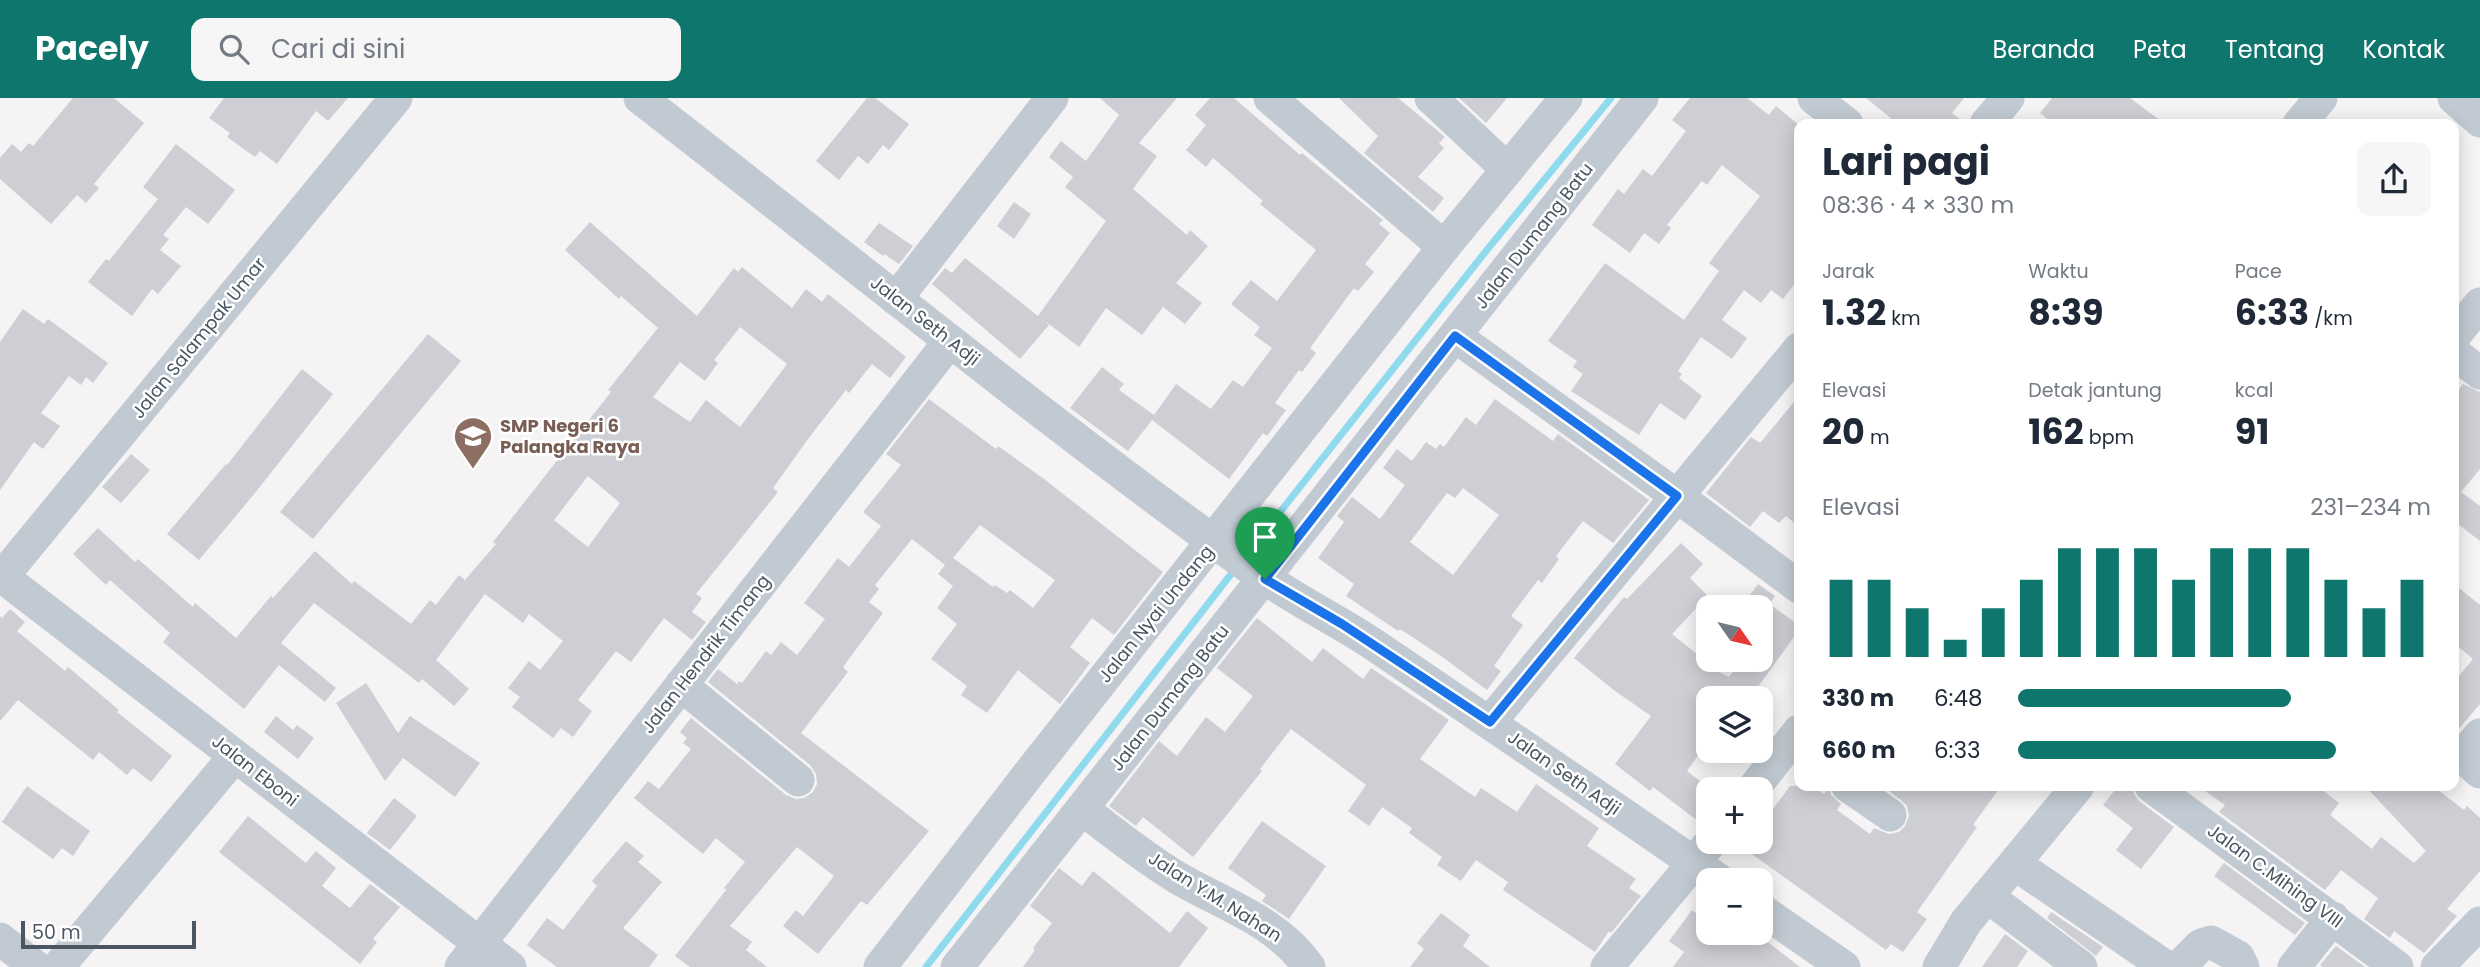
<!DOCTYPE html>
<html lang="id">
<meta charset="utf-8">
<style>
:root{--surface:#fff;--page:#f6f6f7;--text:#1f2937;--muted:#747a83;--accent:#0f766e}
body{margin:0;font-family:Poppins,sans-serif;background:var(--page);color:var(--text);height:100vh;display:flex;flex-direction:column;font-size:26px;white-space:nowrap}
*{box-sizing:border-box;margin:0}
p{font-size:23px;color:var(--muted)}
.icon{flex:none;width:38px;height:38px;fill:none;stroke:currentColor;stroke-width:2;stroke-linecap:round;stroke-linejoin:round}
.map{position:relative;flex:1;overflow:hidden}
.details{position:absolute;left:1794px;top:21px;width:665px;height:672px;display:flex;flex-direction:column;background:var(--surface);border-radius:14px;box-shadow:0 4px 18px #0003}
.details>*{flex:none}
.needle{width:46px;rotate:124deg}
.controls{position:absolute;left:1696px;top:497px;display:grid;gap:14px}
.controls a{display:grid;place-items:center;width:77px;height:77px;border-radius:14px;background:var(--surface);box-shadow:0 4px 18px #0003;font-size:35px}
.scale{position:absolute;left:21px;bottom:18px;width:175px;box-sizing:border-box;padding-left:7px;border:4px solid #4a5661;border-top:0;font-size:19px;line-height:24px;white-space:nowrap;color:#4a5661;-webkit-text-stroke:5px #fff;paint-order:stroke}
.pin{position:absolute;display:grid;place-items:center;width:60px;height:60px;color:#fff;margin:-72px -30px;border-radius:50% 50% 50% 0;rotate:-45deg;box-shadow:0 0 7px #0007}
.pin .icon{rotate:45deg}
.round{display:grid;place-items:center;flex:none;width:74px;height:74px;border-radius:14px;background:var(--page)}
.overview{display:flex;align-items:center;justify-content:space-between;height:119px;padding:0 28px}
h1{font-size:38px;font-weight:700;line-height:52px}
.figures{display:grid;grid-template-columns:repeat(3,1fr);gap:10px;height:119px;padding:7px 28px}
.figures div{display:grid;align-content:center}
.figures b{font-size:35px;font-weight:700}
.figures small{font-size:19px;font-weight:400}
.figures p{font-size:19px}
.chart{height:196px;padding:14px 28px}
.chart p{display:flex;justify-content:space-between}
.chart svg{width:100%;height:126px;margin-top:7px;stroke:var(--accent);stroke-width:6}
ul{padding:0 28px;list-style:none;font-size:23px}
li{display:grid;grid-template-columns:112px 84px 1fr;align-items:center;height:52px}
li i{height:18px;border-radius:9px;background:var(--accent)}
header{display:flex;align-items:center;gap:42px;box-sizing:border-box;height:98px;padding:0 35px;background:var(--accent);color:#fff}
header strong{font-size:33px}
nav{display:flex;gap:38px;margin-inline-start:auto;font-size:24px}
.search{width:490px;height:63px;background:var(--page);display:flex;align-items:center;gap:18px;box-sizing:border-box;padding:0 24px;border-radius:14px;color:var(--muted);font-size:26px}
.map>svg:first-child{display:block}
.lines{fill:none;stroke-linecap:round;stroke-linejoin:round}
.stream{stroke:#90daee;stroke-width:7}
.building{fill:#cdcfd5;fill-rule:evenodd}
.minor{stroke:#c1cad2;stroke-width:33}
.route-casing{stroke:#fff;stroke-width:14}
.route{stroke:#1a73e8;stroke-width:9}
.labels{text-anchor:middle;stroke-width:5;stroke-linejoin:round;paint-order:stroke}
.street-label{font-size:18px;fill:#4a5661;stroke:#fff}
.education-label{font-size:18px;font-weight:bold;fill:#785e54;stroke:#fff;text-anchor:start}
</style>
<header>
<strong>Pacely</strong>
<div class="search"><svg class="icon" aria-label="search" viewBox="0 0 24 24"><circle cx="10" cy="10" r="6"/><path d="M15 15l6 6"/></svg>Cari di sini</div>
<nav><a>Beranda</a><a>Peta</a><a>Tentang</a><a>Kontak</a></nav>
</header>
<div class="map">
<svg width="2480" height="869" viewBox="0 0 2480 869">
<rect width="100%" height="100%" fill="#f5f3f3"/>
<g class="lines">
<g class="stream">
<path d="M1247,456l235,-298 129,-158"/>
<path d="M926,869l309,-398"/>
</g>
</g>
<g class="building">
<path d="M73,0h41l30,25 -50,61 5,4 -13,15 -9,-8 -26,29 -51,-45v-21l12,-14 9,8 8,-9 4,3z"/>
<path d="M224,0h124l-20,23 -12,-10 -39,53 -17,-13 -5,6 -28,-20 3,-4 -21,-15z"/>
<path d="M867,0h8l34,26 -20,26 -6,-5 -15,19 -10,-8 -19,24 -23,-19z"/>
<path d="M1100,0h77l-38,45 18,13 -24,33 54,46 3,-5 18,16 -32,37 26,20 -17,21 -22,-17 -21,28 -36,-27 -27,39 -34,-26 4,4 -29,34 -88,-75 13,-16 7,5 13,-15 73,58 68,-95 -41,-34 8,-10 -24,-20 12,-16 25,20 33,-46z"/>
<path d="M1210,0h24l66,57 2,-2 81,67 -4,4 11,9 -25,31 9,8 -16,19 -4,-3 -44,60 6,5 -14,19 -3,-2 -24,33 11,7 -19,26 -4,-3 -34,46 -77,-59 -24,31 -58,-43 32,-41 22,17 -5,6 35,25 22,-31 35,25 22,-29 10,7 29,-39 -18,-13 6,-8 -29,-23 20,-24 26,21 39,-51 -56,-46 3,-3 -50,-43 -7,9 -20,-17 20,-25 -11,-10z"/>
<path d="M1339,0h59l47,39 -6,6 5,5 -26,29 26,21 -11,14 -69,-59 14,-17z"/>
<path d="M1459,0h48l-21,25z"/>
<path d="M1690,0h57l22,17 7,-9 23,19v153l-16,21 -12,-9 -10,13 -17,-13 -22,30 25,18 -15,21 -31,-22 -23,34 4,3 -3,4 23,18 -17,24 -25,-17 -21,32 -68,-44 12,-17 -10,-7 4,-6 -29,-20 57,-78 79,57 35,-49 -10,-8 51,-67 -38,-31 -15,20 -5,-4 -35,44 4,3 -12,16 -15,-11 -14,20 -38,-28 26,-36 6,5 19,-25 9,7 34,-45 -14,-11z"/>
<path d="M1866,0h98l-12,15 14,11h-68z"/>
<path d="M2052,0h78l35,26h-112l-13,-11z"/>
<path d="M176,46l59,46 -27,34 -22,-17 -23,28 6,4 -9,11 21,16 -23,28 -6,-5 -20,27 -44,-34 18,-23 3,2 49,-62 -15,-12z"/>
<path d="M1014,104l17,12 -17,25 -17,-13z"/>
<path d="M590,124l107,94 37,-48 4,4 4,-5 50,41 14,-19 16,13 6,-8 78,63 -16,21 -18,-14 -23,29 -3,-3 -38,49 -35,49 5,4 -82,102 6,4 -10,14 14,10 -14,18 -28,-22 -33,44 -15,-11 -38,49 14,11 -19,26 -12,-9 -8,10 -41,-31 8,-10 -12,-9 21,-27 11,9 23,-29 -34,-27 -6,9 -38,-29 -49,66 33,29 -15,17 -32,-27 -3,4 -105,-80 -33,40 55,45 -11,14 -46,-37 -35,44 -81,-67 7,-9 -60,-53 -4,5 -33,-31 25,-26 37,34 3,-3 55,48 2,-4 41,35 35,-42 2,2 42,-47 37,33 2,-3 57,43 19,-24 6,5 23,-30 6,5 31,-36 -3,-2 118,-150 -3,-2 50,-62 -37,-32 -2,3 -54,-49zM740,229l47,37 -47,63 -34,-27 -16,22 -37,-25 27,-35 25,19 13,-18 -4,-3zM588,378l32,27 -32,44 -34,-27z"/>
<path d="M879,125l34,23 -14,18 -15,-10 -1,2 -19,-14z"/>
<path d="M23,211l21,15 4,-5 60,44 -15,20 -7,-6 -5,8 -12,-9 -28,37 19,13 -17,23 -9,-7 -34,48v-148z"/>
<path d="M428,236l33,27 -148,178 -33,-27z"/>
<path d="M302,271l31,25 -78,99 -56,67 -32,-26 59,-70 1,1z"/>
<path d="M2463,286l17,8v77l-19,23 19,14v35l-26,-20v-125z"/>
<path d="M1799,298v131l-13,-11 -7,7 -16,-12 -13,16 -44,-34 45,-56 9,6z"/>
<path d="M929,301l67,50 2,-3 46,33 119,93 -49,63 -22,-17 -22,29 20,16 -30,41 -42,-34 -31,43 -26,-18 6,-9 -36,-27 26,-35 -20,-16 16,-22 -15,-12 7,-9 -33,-26 -37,46 4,4 -10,13 14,11 -40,54 5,5 -47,61 128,98 -62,74 -6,-4 -43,53 -35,-28 13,-16 7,6 31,-40 -37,-29 -67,79 22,16 -6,8 21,17h-77l-15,-11 51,-66 -2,-2 21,-26 -29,-24 -13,16 -69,-56 14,-17 11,8 32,-40 -8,-6 4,-5 -7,-6 11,-14 95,77 10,4 8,-1 9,-6 4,-8 -1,-10 -6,-9 -102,-83 10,-13 19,15 2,-3 3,2 24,-32 5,4 10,-13 16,13 28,-36 -21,-16 34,-45 11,9 32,-41 -18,-14 38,-47 -15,-11zM980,427l75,55 -22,28 -23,-18 -3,3 -12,-8 -2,2 -40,-29z"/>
<path d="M1495,301l58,42 5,-7 91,66 -36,43 -30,-22 -27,35 3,3 -17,24 -4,-3 -27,36 12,9 -29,41 7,5 -14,19 -46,-34 -41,-27 -2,2 -52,-35 8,-12 -36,-26 26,-36 -7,-6 15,-19 28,22 25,-34 -22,-17 14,-19 15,12 14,-19 10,7 4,-5 4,3 22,-30 10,8zM1463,390l36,27 -46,60 -43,-33 37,-49 8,5z"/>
<path d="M131,356l19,16 -29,33 -19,-16z"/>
<path d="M1681,445l22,21 -13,14 18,18 -36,38 47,38 10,5 13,-17h18v-53h-19l17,-23 17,12 -6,8 30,21v5l-49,68h-42v43l-21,30 21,16v22l-10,12 -45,-34 -3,4 -35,-27 36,-48 -36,-25 -41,-33 50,-61 3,2z"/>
<path d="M2454,486l26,21v99l-23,27h-3v-49l19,-23 -19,-16z"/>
<path d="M10,511l15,13 -8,9 48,40 3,-4 51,43 -2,2 55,44 -21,26 -18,-14 -6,7 -28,-23 -6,8 -75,-60 -18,21v-105l2,2z"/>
<path d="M1257,520l55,44 11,-14 40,31 8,-11 78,52 -29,39 55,38 6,-9 36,24 19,-28 63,44 -12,18 49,33 -7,9 12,8 -30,37 -2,-2 -14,21 -92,-62 5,-8 -32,-22 -15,21 -24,-16 5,-8 -33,-24 3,-5 -30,-21 -13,19 -21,-15 18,-26 -75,-56 -31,40 2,2 -69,86 -50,-40 -7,9 -27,-20 50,-65 18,15 29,-39 19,15 28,-36 -36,-28z"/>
<path d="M366,585l32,50 12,-17 70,47 -25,34 -52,-39 -18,23 -49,-78z"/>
<path d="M276,618l17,14 4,-5 17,13 -16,21 -34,-27z"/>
<path d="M27,688l63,45 -17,25 -11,-8 -9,11 -51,-37z"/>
<path d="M1790,688h22l12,8 5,-6 2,7 10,9 -4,6 33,24 4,-6 15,6 10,-2 6,-6 4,-10 -2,-10 -6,-6 -19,-14h119l-28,39 4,2 -60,85 10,7 -24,33 -12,-8 -5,6 -151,-108h25v-35l5,-4 8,6z"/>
<path d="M2118,688h14l2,8 5,7 35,26 -33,42 -25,-19 17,-22 -30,-23z"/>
<path d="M2198,688h119l22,17 -9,12 42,34 9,-12 33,26 12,-12 -61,-65h68l31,24 3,-4 13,12v53l-33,38 10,7 -33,37 -30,-22 -4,7 -26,-19 14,-21 -37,-28 -16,20 -106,-78 6,-7z"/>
<path d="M394,700l23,18 -27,34 -23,-17z"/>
<path d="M248,718l58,47 10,-12 20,17 -14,18 28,22 20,-24 30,23 -27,32 4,3 -17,22 -141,-112z"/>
<path d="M1262,723l64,45 -37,53 -27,-18 4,-6 -38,-27z"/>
<path d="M626,743l18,15 -6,6 24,20 -39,46 35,27 -9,12h-92l-30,-22 20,-27 16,12 34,-44 -5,-5z"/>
<path d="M2224,765l81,60 -10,12 -81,-59z"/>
<path d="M1059,770l23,18 11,-15 77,62 17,-22 21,17 -29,39h-156l12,-17 -2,-2 19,-25 -22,-17z"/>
<path d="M1692,812l16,12v11h13l15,11 8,-11h12l44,34h-127l11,-15 -15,-11z"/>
<path d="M2051,814l52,35 -7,9 -49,-38z"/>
<path d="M1441,815l29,22 -7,11 27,21h-80l14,-18 -7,-6z"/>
<path d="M2005,836l23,17 -11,16h-35z"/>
<path d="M2336,848l29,21h-42l-3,-2z"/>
</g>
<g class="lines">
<g class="minor">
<path d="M640,0c205,158 405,323 616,474 36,26 77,46 114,70 117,79 233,158 349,238"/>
<path d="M1270,0l174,149"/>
<path d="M1431,0l76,71"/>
<path d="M1814,0l33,26"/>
<path d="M2454,0l26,23"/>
<path d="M1986,26l22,-26"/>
<path d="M2299,26l22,-26"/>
<path d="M896,201l156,-201"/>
<path d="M1455,238l222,160 122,91"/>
<path d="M2454,238l26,-32"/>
<path d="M2454,255l26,20"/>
<path d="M0,477l510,392"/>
<path d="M2,479l394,-479"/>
<path d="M681,587l117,95"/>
<path d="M1490,624l309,-373"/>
<path d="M2454,652l26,22"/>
<path d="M2462,658l18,-21"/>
<path d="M1848,688l42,29"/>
<path d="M2151,688l246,181"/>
<path d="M1753,691l46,-58"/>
<path d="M1082,711c31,23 62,49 96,69 46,27 99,43 131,89"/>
<path d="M2015,766l151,103"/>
<path d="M1987,798l94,71"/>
<path d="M1760,811l84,58"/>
<path d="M0,841l36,28"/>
<path d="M58,869l177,-211"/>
<path d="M461,869l489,-626"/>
<path d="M880,869l151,-196 413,-524 122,-149"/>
<path d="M957,869l685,-869"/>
<path d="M1607,869l104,-125"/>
<path d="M1939,869l27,-45 112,-136"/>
<path d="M2179,869l22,-22 10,-3 27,15 5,10"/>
<path d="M2294,869l39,-49"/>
<path d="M2437,869l43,-44"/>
</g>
</g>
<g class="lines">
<g class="route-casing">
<path id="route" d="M1455,238l222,160 -187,226 -148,-98 -77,-45z"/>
</g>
<use href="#route" class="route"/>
</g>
<defs>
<g id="school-pin" transform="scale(2.0125)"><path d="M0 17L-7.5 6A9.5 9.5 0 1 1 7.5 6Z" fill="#8d6e63" stroke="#fff"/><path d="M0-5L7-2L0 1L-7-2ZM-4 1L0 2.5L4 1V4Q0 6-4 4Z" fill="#fff"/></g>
</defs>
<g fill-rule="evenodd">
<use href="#school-pin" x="473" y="338"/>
</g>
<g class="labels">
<g class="street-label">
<text transform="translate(1534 138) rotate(-52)" y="6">Jalan Dumang Batu</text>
<text transform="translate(925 223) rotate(38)" y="6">Jalan Seth Adji</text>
<text transform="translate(199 240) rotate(-51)" y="6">Jalan Salampak Umar</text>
<text transform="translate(1156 516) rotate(-51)" y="6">Jalan Nyai Undang</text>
<text transform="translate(706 556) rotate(-52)" y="6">Jalan Hendrik Timang</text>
<text transform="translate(1170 600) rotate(-52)" y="6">Jalan Dumang Batu</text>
<text transform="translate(255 673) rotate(38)" y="6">Jalan Eboni</text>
<text transform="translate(1564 675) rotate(35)" y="6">Jalan Seth Adji</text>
<text transform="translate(2275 778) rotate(36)" y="6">Jalan C.Mihing VIII</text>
<text transform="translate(1215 799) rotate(32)" y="6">Jalan Y.M. Nahan</text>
</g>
<g class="education-label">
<text x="500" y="334">SMP Negeri 6<tspan x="500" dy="21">Palangka Raya</tspan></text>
</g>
</g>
</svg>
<div class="controls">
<a><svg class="needle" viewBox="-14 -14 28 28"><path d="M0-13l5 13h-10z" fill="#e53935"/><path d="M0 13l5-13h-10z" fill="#747a83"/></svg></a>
<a><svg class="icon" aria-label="layers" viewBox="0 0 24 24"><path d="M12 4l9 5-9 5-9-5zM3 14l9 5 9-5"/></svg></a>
<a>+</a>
<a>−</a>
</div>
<div class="scale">50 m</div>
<div class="pin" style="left:1265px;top:481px;background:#1e9e55"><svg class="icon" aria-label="arrive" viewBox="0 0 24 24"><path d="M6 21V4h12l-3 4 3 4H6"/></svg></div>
<section class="details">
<div class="overview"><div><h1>Lari pagi</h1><p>08:36 · 4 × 330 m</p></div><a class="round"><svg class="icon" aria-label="share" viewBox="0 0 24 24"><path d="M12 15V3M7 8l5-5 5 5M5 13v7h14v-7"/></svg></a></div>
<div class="figures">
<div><p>Jarak</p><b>1.32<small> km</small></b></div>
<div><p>Waktu</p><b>8:39</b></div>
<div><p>Pace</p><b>6:33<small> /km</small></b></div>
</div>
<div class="figures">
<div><p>Elevasi</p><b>20<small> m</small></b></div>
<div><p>Detak jantung</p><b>162<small> bpm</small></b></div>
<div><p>kcal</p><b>91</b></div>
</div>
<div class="chart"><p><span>Elevasi</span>231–234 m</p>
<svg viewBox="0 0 160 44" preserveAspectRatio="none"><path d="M5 44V17M15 44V17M25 44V27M35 44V38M45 44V27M55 44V17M65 44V6M75 44V6M85 44V6M95 44V17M105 44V6M115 44V6M125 44V6M135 44V17M145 44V27M155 44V17"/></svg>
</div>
<ul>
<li><b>330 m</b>6:48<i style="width:66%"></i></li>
<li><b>660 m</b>6:33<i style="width:77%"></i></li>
</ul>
</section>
</div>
